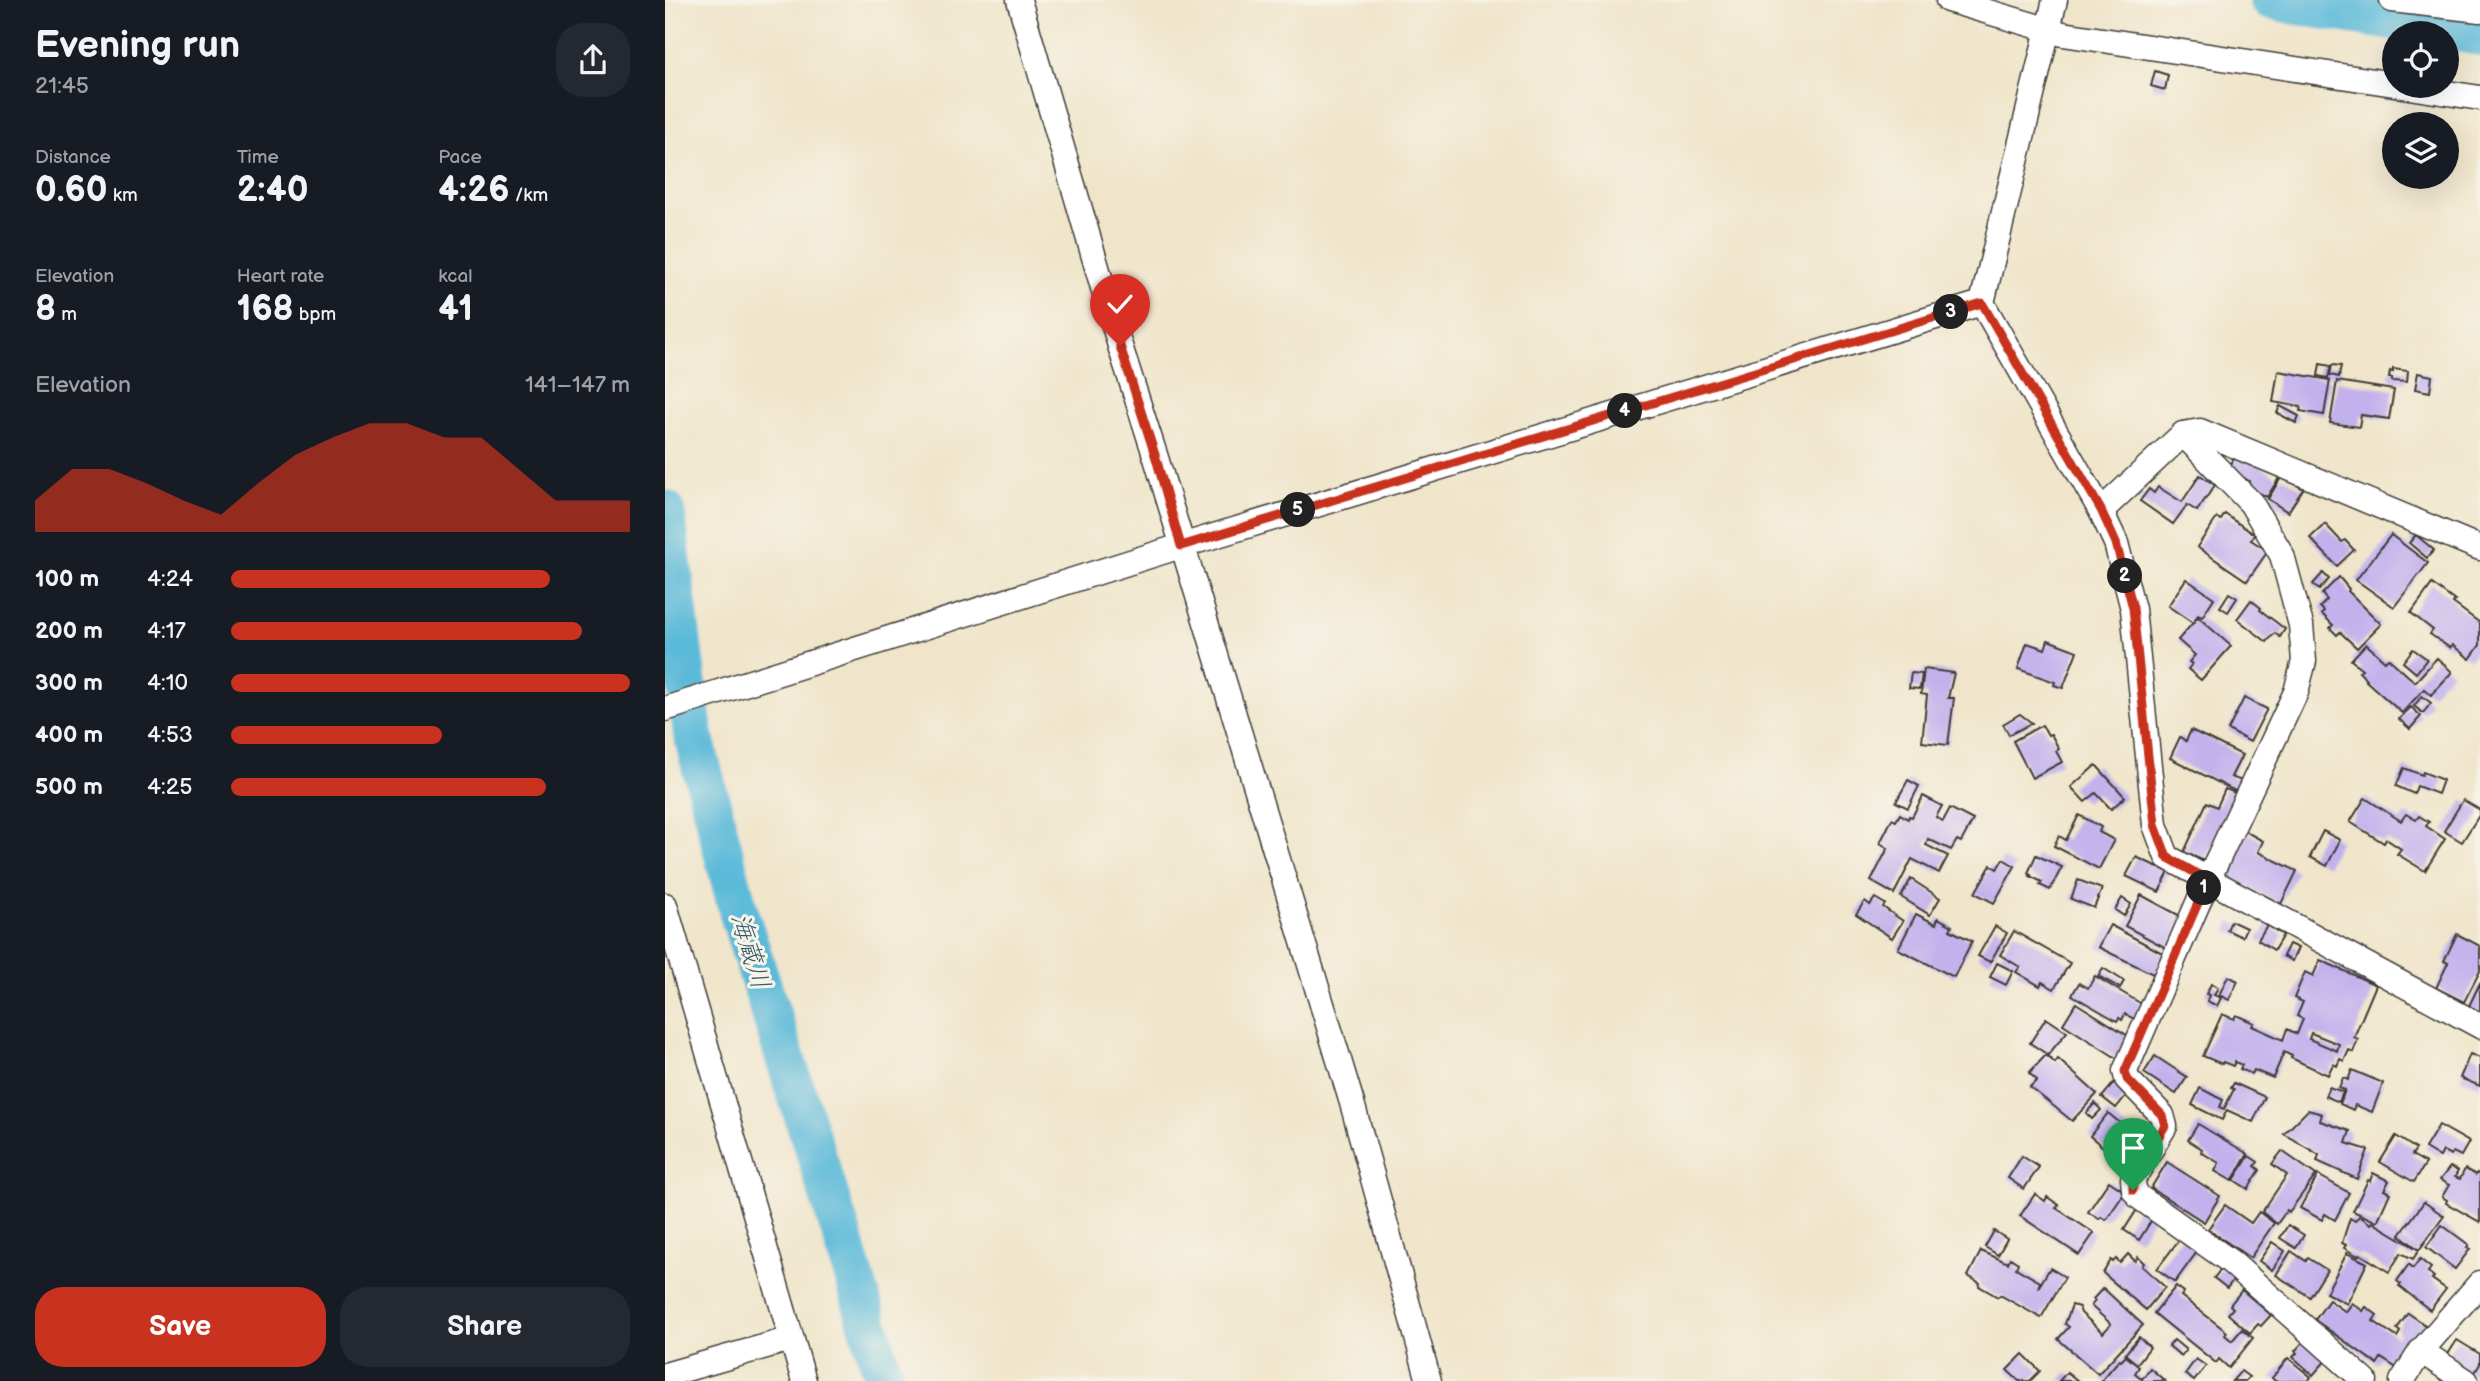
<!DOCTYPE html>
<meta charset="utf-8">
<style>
:root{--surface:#171b24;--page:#242831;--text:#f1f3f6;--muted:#9ea1a6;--accent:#c8321e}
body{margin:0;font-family:"Balsamiq Sans","Klee One",sans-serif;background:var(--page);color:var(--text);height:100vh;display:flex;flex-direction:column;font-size:26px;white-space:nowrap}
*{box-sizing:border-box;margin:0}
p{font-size:23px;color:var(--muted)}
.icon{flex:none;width:38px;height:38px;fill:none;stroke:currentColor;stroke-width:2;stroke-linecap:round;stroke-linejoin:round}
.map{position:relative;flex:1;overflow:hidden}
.sheet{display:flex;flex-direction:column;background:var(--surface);width:665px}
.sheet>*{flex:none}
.fabs{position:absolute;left:1717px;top:21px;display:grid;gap:14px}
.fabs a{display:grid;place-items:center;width:77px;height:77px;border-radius:50%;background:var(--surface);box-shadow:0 7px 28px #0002;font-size:35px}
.pin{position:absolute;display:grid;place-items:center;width:60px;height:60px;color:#fff;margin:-72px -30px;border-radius:50% 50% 50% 0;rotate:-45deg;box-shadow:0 0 7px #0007}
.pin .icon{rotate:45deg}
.km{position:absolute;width:35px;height:35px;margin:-18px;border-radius:50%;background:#222;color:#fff;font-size:19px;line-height:35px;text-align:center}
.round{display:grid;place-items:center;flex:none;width:74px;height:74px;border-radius:28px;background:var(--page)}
.overview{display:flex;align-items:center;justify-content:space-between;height:119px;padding:0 35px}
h1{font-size:38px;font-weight:700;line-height:52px}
.stats{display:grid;grid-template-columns:repeat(3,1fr);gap:10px;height:119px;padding:7px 35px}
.stats div{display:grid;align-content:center}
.stats b{font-size:35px;font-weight:700}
.stats small{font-size:19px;font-weight:400}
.stats p{font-size:19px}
.chart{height:196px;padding:14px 35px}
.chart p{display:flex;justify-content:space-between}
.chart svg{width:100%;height:126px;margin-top:7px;fill:var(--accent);opacity:.7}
.primary-button{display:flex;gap:14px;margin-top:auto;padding:14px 35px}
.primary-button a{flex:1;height:80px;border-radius:28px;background:var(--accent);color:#fff;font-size:28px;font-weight:700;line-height:80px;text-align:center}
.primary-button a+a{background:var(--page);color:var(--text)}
ul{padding:0 35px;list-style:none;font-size:23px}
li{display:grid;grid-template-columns:112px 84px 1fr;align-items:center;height:52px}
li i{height:18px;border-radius:9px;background:var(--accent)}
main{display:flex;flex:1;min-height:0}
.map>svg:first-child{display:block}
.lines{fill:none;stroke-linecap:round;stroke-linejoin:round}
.river{stroke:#5bbad9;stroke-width:40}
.building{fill:#c2b1ec;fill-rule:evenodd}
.street-casing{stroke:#3c3a36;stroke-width:27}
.street{stroke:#fff;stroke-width:24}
.route-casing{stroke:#fff;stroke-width:14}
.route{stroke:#c8321e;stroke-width:9}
.labels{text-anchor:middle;stroke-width:6;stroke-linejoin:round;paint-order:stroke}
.water-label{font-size:26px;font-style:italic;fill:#355b68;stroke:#f7f3e8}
</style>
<main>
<section class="sheet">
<div class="overview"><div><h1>Evening run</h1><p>21:45</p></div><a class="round"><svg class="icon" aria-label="share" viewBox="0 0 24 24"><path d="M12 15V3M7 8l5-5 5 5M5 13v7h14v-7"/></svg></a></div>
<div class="stats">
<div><p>Distance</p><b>0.60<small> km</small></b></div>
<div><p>Time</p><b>2:40</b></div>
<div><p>Pace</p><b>4:26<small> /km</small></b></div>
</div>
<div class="stats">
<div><p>Elevation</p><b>8<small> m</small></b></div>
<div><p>Heart rate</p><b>168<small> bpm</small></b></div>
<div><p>kcal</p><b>41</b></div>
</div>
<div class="chart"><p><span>Elevation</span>141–147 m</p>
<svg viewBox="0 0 160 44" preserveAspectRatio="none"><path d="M0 44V33L10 22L20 22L30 27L40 33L50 38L60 27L70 17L80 11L90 6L100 6L110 11L120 11L130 22L140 33L150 33L160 33V44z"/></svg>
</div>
<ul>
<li><b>100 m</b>4:24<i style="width:80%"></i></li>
<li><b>200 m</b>4:17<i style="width:88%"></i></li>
<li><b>300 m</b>4:10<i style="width:100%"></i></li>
<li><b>400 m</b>4:53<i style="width:53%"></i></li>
<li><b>500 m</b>4:25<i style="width:79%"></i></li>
</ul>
<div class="primary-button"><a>Save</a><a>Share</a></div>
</section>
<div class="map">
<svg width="1815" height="1381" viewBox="0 0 1815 1381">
<rect width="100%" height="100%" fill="#f7f3e8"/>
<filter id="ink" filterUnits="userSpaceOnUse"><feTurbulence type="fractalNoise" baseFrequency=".0143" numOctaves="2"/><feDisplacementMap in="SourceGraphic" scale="14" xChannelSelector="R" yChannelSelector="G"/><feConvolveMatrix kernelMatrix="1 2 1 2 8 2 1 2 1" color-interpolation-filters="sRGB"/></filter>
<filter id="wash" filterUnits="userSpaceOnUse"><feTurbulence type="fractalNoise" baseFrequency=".00686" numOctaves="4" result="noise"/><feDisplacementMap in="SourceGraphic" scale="28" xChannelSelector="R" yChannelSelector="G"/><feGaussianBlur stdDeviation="1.57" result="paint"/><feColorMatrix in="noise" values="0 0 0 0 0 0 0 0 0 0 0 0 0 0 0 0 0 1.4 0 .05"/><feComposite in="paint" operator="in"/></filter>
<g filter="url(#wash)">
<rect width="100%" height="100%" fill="#f0e5ca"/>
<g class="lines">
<g class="river">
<path d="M1604,0l211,36"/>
<path d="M0,510l28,224 47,183 105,328 40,136"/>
</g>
</g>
<g id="blocks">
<g class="building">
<path d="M1490,71l13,4 -3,15 -14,-4z"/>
<path d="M1655,364l11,2 -3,12 -10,-2z"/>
<path d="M1667,365l9,1 -2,11 -9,-2z"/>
<path d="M1728,369l15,2 -1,11 -15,-1v-3h-3l1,-7 3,1z"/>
<path d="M1613,371l52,9 -6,35 -24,-4 1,-4 -28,-5z"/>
<path d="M1753,373l14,3 -2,16 -15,-3z"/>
<path d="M1672,381l57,9 -5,29 -28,-4 -2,12 -29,-4z"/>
<path d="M1615,406l19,10 -3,7 -19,-10z"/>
<path d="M1571,454l15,6 28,18 -12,19 -21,-11 3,-5 -21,-13z"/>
<path d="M1535,475l15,10 -18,26 -10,-6 -14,19 -33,-23 9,-12 5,4 4,-6 24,15z"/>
<path d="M1617,476l21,13 -15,23 -20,-13z"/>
<path d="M1560,514l30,21 -4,5 17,11 -21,30 -50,-34 20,-29 4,2z"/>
<path d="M1660,524l17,18 3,-2 9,10 -17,16 -27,-28z"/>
<path d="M1726,535l37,28 -34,44 -38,-27z"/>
<path d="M1751,535l18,15 -7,8 -18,-15z"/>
<path d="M1658,573l6,6 -10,11 -6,-6z"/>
<path d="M1674,577l10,12 -1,2 33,33 -24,24 -17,-16 -3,3 -7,-7 3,-3 -11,-11 2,-3 -4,-4 7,-7 -5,-6z"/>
<path d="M1521,579l28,19 -12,19 -4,-2 -5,8 -25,-17z"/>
<path d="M1767,584l23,17 -2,2 27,20v22l-10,14 -18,-14 -2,3 -20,-14 3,-4 -22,-17z"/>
<path d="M1564,593l8,5 -9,14 -8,-5z"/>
<path d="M1586,600l10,8 -1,2 25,19 -5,8 -5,-4 -8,9 -30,-23z"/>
<path d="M1533,617l33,29 -30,34 -13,-11 4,-5 -3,-2 6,-7 -17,-15z"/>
<path d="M1383,640l29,11 -14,37 -9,-3 1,-3 -37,-13 9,-26 18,6z"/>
<path d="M1701,644l19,17 3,-3 27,24 22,-24 15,14 -21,23 -7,-6 -22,24 -36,-32 1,-1 -8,-8 3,-3 -11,-9z"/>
<path d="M1748,649l14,10 -11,14 -13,-11z"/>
<path d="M1259,669l30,4 -6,25h6l-6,47 -26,-3 5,-47 -6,-1z"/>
<path d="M1246,673l11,1 -2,15 -11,-1z"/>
<path d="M1757,696l9,7 -8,10 -9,-7z"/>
<path d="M1579,698l23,11 -17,33 -22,-12z"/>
<path d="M1746,707l10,9 -11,13 -11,-10z"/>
<path d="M1355,714l12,9 -23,12 -6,-11z"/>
<path d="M1377,725l6,10 3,-1 8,15 -3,2 6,11 -30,16 -19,-37z"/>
<path d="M1526,730l51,25 -11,22 11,4 -5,11 -67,-34 10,-21 6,4z"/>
<path d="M1431,765l29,32 -14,12 -15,-16 -11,9 -14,-15z"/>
<path d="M1739,768l18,7 1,-3 20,8 -5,14 -21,-8 -3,8 -18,-8z"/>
<path d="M1243,780l11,6 -11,22 -12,-6z"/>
<path d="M1560,789l11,4 -32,68 -20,-9 23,-50 10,5z"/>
<path d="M1258,796l19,10 -6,11 7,4 7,-13 23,12 -12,22 -4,-2 -6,10 -23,-11 -2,6 22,11 -9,17 -27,-14 -18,35 -23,-13 17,-33 -8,-5 12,-24 4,2 4,-7 8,5 1,-3 3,1z"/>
<path d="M1700,798l36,23 5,-7 10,6 3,-4 10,6 -3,4 19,13 -20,32 -28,-17 4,-5 -15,-10 -2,4 -34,-21z"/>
<path d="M1798,800l17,10v4l-18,28 -18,-11z"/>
<path d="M1414,815l22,12 -2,5 15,8 -15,29 -45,-23 5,-10 7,4z"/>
<path d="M1576,829l22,12 -5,11 39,19 -16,33 -61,-31z"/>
<path d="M1658,831l17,9 -13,26 -17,-9z"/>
<path d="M1371,855l26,12 -12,23 -10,-5 2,-3 -12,-6 1,-1 -3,-2z"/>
<path d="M1471,857l33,15 -10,20 -33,-16z"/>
<path d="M1338,859l12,7 -21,37 -19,-10 16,-28 6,4z"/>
<path d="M1246,879l29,19 -10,17 -29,-18z"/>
<path d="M1413,880l24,9 -8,19 -23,-9z"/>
<path d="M1476,895l43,23 -16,31 -43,-23z"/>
<path d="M1210,898l10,6 -2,3 20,14 -11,17 -36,-24 9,-13 5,4z"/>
<path d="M1457,898l9,6 -7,12 -9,-6z"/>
<path d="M1251,914l20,10 2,-6 14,8 -2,4 22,11 -18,36 -56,-28z"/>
<path d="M1566,921l15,7 -4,9 -15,-7z"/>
<path d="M1445,925l58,31 -11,20 -59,-29z"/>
<path d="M1602,925l16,10 -9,15 -16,-10z"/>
<path d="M1330,926l12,7 -17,29 -12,-6z"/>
<path d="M1349,931l56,32 -16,26 -12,-7 -2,4 -24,-14 4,-5 -20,-12z"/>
<path d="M1792,934l23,12v25l-16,31 -28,-14 12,-25 -4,-2z"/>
<path d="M1624,944l9,4 -6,13 -9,-5z"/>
<path d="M1655,960l56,25 -22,52 4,2 -5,13 -4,-2 -5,11 -4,-2 -3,7 -4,-2 -5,11 -37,-17 1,-2 -8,-4 -11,26 -19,-8 -2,4 -12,-5 2,-4 -7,-3 -2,4 -10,-4 -1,2 -19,-8 19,-42 12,5 2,-4 18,8 -2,3 31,14 4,-11 10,5 6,-15 -6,-3 6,-14 -9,-4 11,-26 8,4zM1646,1033l28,11 -2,7 -28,-12z"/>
<path d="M1332,963l16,8 -7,14 -16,-8z"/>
<path d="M1438,968l21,13 -4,7 -22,-12z"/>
<path d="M1430,976l50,30 -9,14 -11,-6 -3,6 -3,-2 -2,3 -45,-26 7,-12 9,5z"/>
<path d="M1563,976l10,5 -9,19 -10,-5z"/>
<path d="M1815,983v30l-12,-5z"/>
<path d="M1546,984l7,3 -4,8 7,3 -4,8 -10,-5 2,-6 -3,-1z"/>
<path d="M1411,1003l57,36 -15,20 -55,-35z"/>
<path d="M1381,1018l21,14 -19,23 -18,-12z"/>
<path d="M1805,1054l10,4v28l-20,-8z"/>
<path d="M1381,1055l9,8 3,-4 39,35 -25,27 -42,-34 7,-7 -8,-7z"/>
<path d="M1490,1056l32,21 -11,17 -32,-21z"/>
<path d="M1687,1070l31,13 -11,29 -17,-7 -2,5 -13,-6 5,-14 -6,-2 4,-10 5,2z"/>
<path d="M1454,1077l13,11 -16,20 -14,-11z"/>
<path d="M1569,1083l31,14 -12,25 -26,-12 -5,10 -30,-15 8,-17 23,12 -3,7 4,2 10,-20 -3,-1z"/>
<path d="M1664,1087l14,5 -4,10 -14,-6z"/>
<path d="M1430,1103l6,7 -9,9 -6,-6z"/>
<path d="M1643,1110l14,4 -2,7 30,10 -4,12 22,7 -11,29 -40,-18 2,-6 -35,-21z"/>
<path d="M1443,1113l39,32 -19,23 -38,-32z"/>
<path d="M1533,1124l50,30 -16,27 -17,-10 4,-8 -18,-11 1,-3 -14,-9z"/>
<path d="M1774,1125l30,17 -8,14 -8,-4 -2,3 -8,-4 -3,6 -15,-9z"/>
<path d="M1731,1136l20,13 -4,6 14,8 -12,19 -34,-20z"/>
<path d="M1617,1151l34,24 -27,37 -2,-2 -10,14 -15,-12 25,-37 -15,-11z"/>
<path d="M1357,1156l17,11 -15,22 -16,-11z"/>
<path d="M1584,1156l9,6 -3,4 5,4 -12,19 -14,-9z"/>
<path d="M1502,1162l53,34 -16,26 -53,-34z"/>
<path d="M1785,1167l8,4 -3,6 5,2 5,-10 11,6 1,-2 3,2v47l-34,-19 1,-3 -5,-3 7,-12 -9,-5z"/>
<path d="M1708,1173l16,8 -5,9 6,3 -13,29 -24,-11 15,-31 2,1z"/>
<path d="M1653,1175l31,18 -14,27 -10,-6 -3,6 -22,-12z"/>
<path d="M1444,1181l16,11 -19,28 -5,-3 -2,2 -11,-7z"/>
<path d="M1370,1194l10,7 2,-4 12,8 -3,3 38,25 -15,22 -59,-39z"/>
<path d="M1759,1202l20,14 -25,34 -19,-15z"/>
<path d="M1560,1205l26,18 8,-11 15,11 -24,35 -42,-29z"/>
<path d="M1473,1208l15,10 -14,22 -15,-10z"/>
<path d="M1694,1216l12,8 1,-2 47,28 -6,9 -12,-6 -12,19 -29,-18 -2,2 -14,-8 2,-3 -4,-2 8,-25 5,3z"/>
<path d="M1623,1225l16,10 -8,13 -16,-10z"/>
<path d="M1777,1225l27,20 -2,3 3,1 -15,20 -29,-22z"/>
<path d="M1329,1231l13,8 -9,16 -13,-8z"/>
<path d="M1517,1236l17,13 -24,33 -18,-13z"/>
<path d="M1607,1242l13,9 -13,19 -13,-9z"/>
<path d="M1316,1251l27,12 2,-5 8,5 -2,5 24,14 -2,6 12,-20 15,9 -24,41 -41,-23 -2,2 -19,-11 1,-3 -12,-7z"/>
<path d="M1626,1251l15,10 2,-3 19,12 -17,27 -34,-22z"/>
<path d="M1682,1253l20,10 -20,41 -21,-11z"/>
<path d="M1463,1254l7,7 3,-4 6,6 -2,3 23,21 -19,23 -43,-37 8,-13 2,2 3,-3 4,4z"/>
<path d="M1755,1259l11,9 -3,4 6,5 -2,2 14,10 -16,21 -31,-24 2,-2 -4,-3 12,-17 4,4z"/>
<path d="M1559,1265l13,10 -10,13 -13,-10z"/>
<path d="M1511,1286l8,6 -3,4 46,36 -2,3 7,6 10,-12 11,9 -24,30 -10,-9 -3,4 -62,-50z"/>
<path d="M1438,1288l40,37 -45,49 -40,-35 11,-12 -4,-3 7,-19 7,2 2,6 22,20 8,-9 -20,-18 4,-5 -2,-2z"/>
<path d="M1577,1290l29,25 -10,11 -3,-2 -8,9 -22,-19 5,-6 -3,-3z"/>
<path d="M1664,1300l17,12 6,-9 11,8 3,-4 11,8 -4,6 24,16 3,-5 -3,-3 11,-16 20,14 -30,42 -17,-11 -4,6 -62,-44z"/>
<path d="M1474,1337l11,10 -13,17 -12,-10z"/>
<path d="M1641,1339l22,19 -15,17 -20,-18 4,-4 -2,-2z"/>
<path d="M1509,1340l12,10 -5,6 -12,-10z"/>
<path d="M1792,1340l23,14v10l-7,12 -28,-17z"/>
<path d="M1358,1354l17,17 -10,10h-11l-12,-11z"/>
<path d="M1461,1356l13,11 -4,6 7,6 8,-11 15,13h-64l18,-21 2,1z"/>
<path d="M1623,1358l23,19 -3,4h-33l-3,-3z"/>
<path d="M1531,1359l10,7 -12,15 -9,-7z"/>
<path d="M1576,1371l8,6 -4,4h-13z"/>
<path d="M1402,1372l11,9h-19z"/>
</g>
</g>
</g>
<g filter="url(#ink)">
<use href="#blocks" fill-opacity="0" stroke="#3c3a36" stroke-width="2"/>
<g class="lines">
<g class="street-casing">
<g id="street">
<path d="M354,0l101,346 36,112 196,645 77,278"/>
<path d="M1283,0l115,34 331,50"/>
<path d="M1390,0l-73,303 119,208 15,32 17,66 22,216 12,32 313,169"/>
<path d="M1727,0l88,10"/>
<path d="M1737,86l78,12"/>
<path d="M1518,434l68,69 31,52 19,70 3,36 -8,31 -88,188 -83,191 2,8 35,36 3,11 -32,53 1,11 5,7 92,65 134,119"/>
<path d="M1436,511l82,-77 17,-3 280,117"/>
<path d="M0,709l516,-163 801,-243"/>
<path d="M0,905l139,476"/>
<path d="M1756,1351l45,30"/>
<path d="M0,1375l126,-36"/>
<path d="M1737,1381l19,-30 59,-68"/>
</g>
</g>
<use href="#street" class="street"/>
</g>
</g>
<g class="lines" filter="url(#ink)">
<g class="route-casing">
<path id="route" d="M455,346l36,112 25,88 801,-243 119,207 15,33 17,65 22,217 12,32 41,23 -83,191 2,8 35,36 3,11 -32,53v11"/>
</g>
<use href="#route" class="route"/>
</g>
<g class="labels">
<g class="water-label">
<text transform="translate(86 951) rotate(73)" y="9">海蔵川</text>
</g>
</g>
</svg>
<div class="fabs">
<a><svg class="icon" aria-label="locate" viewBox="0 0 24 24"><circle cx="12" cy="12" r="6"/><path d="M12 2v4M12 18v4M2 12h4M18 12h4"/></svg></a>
<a><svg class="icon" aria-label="layers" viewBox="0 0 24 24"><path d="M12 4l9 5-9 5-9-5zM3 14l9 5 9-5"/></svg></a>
</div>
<div class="pin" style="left:1468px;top:1190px;background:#1e9e55"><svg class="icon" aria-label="arrive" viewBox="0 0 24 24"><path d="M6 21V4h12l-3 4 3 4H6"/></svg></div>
<div class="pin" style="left:455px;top:346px;background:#d93025"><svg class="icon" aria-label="check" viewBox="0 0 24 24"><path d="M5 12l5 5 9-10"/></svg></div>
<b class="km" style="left:1539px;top:888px">1</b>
<b class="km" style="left:1460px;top:576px">2</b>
<b class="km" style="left:1286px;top:312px">3</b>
<b class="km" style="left:960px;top:411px">4</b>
<b class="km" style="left:633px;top:510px">5</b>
</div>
</main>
